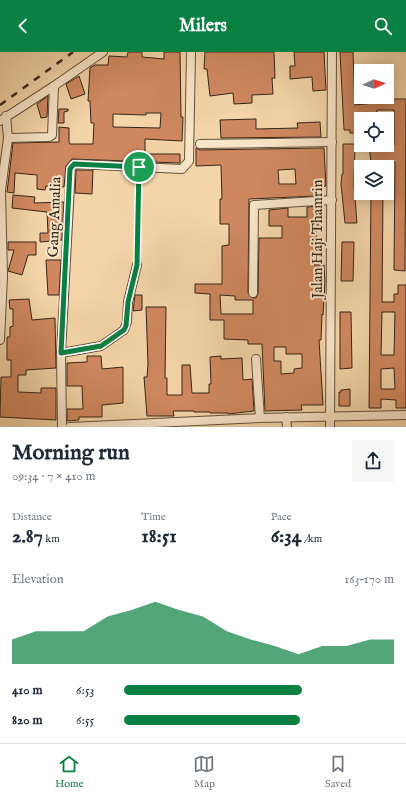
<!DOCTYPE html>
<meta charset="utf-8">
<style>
:root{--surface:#fff;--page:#f6f6f7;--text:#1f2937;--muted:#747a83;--line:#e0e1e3;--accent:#0b8043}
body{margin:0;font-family:"IM FELL English",serif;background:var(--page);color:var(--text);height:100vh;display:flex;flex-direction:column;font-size:15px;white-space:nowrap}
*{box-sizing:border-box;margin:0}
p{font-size:13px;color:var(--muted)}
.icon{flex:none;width:22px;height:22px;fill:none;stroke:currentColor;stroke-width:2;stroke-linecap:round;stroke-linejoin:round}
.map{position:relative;height:375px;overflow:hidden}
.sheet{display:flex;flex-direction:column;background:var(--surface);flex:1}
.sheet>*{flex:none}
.needle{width:26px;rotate:87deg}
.fabs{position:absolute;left:354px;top:12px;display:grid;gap:8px}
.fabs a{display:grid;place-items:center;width:40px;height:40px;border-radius:0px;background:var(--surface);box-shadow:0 2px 10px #0003;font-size:20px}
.pin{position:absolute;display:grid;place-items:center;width:34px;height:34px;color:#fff;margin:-17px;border:2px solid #fff;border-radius:50%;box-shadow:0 1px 4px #0007}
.round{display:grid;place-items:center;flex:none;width:42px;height:42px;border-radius:0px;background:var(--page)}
.overview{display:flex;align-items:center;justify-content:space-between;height:68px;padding:0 12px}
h1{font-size:22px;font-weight:800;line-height:30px}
.metrics{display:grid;grid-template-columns:repeat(3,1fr);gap:6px;height:68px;padding:4px 12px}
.metrics div{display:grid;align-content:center}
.metrics b{font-size:20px;font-weight:800}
.metrics small{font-size:11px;font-weight:400}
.metrics p{font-size:11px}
.chart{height:112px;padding:8px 12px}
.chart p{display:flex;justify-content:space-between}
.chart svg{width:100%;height:72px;margin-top:4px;fill:var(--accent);opacity:.7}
ul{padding:0 12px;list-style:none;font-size:13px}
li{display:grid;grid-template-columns:64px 48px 1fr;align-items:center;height:30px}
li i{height:10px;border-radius:5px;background:var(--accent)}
header{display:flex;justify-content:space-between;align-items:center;height:52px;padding:0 12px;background:var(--accent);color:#fff;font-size:18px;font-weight:800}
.dock{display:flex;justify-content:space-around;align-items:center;height:56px;border-top:1px solid var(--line);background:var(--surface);font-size:11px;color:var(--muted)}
.dock a{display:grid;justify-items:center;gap:2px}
.dock .on{color:var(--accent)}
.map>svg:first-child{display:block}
.building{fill:#d08860;stroke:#342518;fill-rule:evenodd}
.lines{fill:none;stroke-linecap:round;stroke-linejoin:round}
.service-casing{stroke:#64513c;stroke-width:6}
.minor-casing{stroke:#64513c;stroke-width:10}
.service{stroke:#f8e4c7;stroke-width:4}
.minor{stroke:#f8e4c7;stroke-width:8}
.rail{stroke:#342518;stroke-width:2.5;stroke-dasharray:7 7;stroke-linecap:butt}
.route-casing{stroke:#fff;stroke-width:8}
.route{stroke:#0b8043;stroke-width:5}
.labels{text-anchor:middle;stroke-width:4;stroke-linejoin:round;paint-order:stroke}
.street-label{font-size:15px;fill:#342518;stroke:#f8e4c7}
</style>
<header><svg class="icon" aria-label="back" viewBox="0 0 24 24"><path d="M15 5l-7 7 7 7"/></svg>Milers<svg class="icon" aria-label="search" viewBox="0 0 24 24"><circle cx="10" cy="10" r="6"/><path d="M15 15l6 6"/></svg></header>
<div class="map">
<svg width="406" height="375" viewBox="0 0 406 375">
<rect width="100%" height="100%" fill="#f4d5a9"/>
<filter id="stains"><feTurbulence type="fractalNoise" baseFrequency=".005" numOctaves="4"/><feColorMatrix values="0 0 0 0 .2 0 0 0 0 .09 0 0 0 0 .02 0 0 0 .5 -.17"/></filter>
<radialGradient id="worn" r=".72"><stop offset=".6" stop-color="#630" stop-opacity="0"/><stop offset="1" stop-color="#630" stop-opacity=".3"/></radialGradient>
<g class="building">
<path d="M128,0h14v5l22,2v-7h16l1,65h2l-1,24 -37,-2v15h35v9l-108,-4 -6,7 -2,21 -18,-1 -1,4 -8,-1v-14l-22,-2 -1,20 -7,-1 6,-49 46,-1v-15l10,1v14l1,2h23l1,-21h-3l-1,-22h-2l2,-33 5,-3h13l1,-9 18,1zM146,61h15l-1,15 -47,-1v-13l33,1z"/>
<path d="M205,0h69l1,26h-3l1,16 -21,1v8l-18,1 -1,-11 -23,3 -3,-27h-3z"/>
<path d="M294,0h30l2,38 -13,1 -1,-14 -22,2v-13h5z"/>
<path d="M340,0h13l2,53 19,-2 -1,-6h13v2h20l-1,172 -11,-1 1,-108h-12v5h-11l-2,-12v-10h24v-35h-17v5l-21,2v16h-6v-3h-6z"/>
<path d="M79,24l6,18 -14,5 -5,-15z"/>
<path d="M48,44l-1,21 -6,1 -4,-14z"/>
<path d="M59,57h9v2l-4,1v11h-6z"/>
<path d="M256,67v10l42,-1 -1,-5 23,-1 1,15 -100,1 -1,-18z"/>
<path d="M343,92h12l-1,42 3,37h-12l-4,-39 1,-10h1z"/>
<path d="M196,96l4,2 124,-2 2,38 -10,1v9l-67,3 -1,94 5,5h3l2,-5 1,-55h23v-12h-13v-16l19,-2v9h19v-10l14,-1v7h-3v15h-2l1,22h-3v15h10l1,17 -2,33 -1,-1 -1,26h-2l4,65h-22l1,5 -37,1 -3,-67h-14v-4l-24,-1v-19h-14v-26l-15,-1v-9h27v-38l7,-1v-21h-9v-25h2l-1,-34 -25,1zM295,117l1,15h-17l-1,-14zM220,243l15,1v4h18v14h-32zM274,295h12v7h16v14l-8,1v4l-13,1v-13h-7z"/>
<path d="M76,118h17l-1,24 -17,-1z"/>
<path d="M371,141h12l-1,109h12v-8h4v-9h8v123h-10v-8l-15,-1v9h-12zM382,260h13l-1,43h-13zM394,316l1,21h-14v-20z"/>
<path d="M13,143l22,2 -1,6 30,-1 -2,38 -22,2v-9h8l-1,-21 -35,-4z"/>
<path d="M8,190h28v13h-8l-6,20 -14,-4 6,-21h-6z"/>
<path d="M342,190h12l-1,39h-12z"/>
<path d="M46,208h15l-2,35h-11z"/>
<path d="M135,243h7v15l-9,1z"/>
<path d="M29,247l3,21 23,-2 1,50 -30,2v5h-8v17l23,1v-5h15v32l-56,-3 1,-40h10v-17h-4v-23h3v-10l3,-1v-17h-3l-1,-9z"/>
<path d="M146,255h20l-1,71h2v17h15v-30h8l2,28h17v-9h2l-1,-27 11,-1v3l21,-1 1,22 9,-1 2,32 -26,3v-1h-18v-1h-16v-1h-21l1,5h-27l-3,-39h3l1,-13z"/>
<path d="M340,260h11l1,56 -12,1z"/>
<path d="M87,304h14l1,13 21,-2v36l-21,2v12h-23v3l-12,1v-12h16l-1,-23h-15v-23l20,-1z"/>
<path d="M350,337v17h-11v-14h2v-2z"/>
</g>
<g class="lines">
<g class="service-casing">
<path id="service" d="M137,213l2,-98"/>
</g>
<g class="minor-casing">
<g id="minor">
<path d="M0,69l54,-35 49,-34"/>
<path d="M8,86l41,-1 3,-2 2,-49"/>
<path d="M200,92l132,-2"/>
<path d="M253,241l1,-88 78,-5"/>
<path d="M0,288l3,-64 -2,-86 7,-52 -2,-22"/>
<path d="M61,301l40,-7 23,-16 3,-8 1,-20 9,-37"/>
<path d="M256,307l4,59"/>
<path d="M286,365l1,10"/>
<path d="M62,375l-1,-74 10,-186 3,-3 108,5 7,-8 2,-109"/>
<path d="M70,375l190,-9 146,-3"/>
<path d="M330,375l2,-375"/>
</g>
</g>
<use href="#service" class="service"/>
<use href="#minor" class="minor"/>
<path class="rail" d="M0,53l73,-53"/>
</g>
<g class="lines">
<g class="route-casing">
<path id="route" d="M74,112l65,3 -2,98 -9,37 -2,24 -2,4 -23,16 -40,7 9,-184z"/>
</g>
<use href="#route" class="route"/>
</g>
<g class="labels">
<g class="street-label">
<text transform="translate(54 165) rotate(-88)" y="5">Gang Amalia</text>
<text transform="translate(317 187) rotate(-90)" y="5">Jalan Haji Thamrin</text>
</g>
</g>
<rect width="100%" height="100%" filter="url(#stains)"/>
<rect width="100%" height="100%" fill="url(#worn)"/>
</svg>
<div class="fabs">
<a><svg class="needle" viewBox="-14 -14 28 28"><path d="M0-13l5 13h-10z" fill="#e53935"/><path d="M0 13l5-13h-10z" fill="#747a83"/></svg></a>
<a><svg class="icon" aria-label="locate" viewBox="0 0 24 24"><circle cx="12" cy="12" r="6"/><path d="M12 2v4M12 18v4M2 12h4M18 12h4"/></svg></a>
<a><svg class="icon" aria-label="layers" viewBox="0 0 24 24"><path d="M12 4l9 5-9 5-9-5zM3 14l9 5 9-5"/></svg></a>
</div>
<div class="pin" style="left:139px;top:115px;background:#1e9e55"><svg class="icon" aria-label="arrive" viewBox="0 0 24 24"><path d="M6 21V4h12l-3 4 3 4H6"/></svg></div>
</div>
<section class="sheet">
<div class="overview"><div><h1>Morning run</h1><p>09:34 · 7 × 410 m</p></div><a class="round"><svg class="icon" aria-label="share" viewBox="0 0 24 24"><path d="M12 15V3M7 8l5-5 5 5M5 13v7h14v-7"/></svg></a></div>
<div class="metrics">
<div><p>Distance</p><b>2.87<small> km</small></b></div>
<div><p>Time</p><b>18:51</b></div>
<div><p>Pace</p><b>6:34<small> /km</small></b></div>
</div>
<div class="chart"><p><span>Elevation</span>163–170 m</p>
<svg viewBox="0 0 160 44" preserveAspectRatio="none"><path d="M0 44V29L10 24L20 24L30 24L40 15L50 11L60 6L70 11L80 15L90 24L100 29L110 33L120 38L130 33L140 33L150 29L160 29V44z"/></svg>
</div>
<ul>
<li><b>410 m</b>6:53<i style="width:66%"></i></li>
<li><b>820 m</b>6:55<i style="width:65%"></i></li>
</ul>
</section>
<nav class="dock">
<a class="on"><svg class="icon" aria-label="home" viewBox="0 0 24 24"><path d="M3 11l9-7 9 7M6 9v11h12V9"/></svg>Home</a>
<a><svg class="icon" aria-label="map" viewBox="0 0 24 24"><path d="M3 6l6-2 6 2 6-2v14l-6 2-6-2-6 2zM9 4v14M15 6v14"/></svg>Map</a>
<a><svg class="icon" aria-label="saved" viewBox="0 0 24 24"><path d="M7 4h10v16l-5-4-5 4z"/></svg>Saved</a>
</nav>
